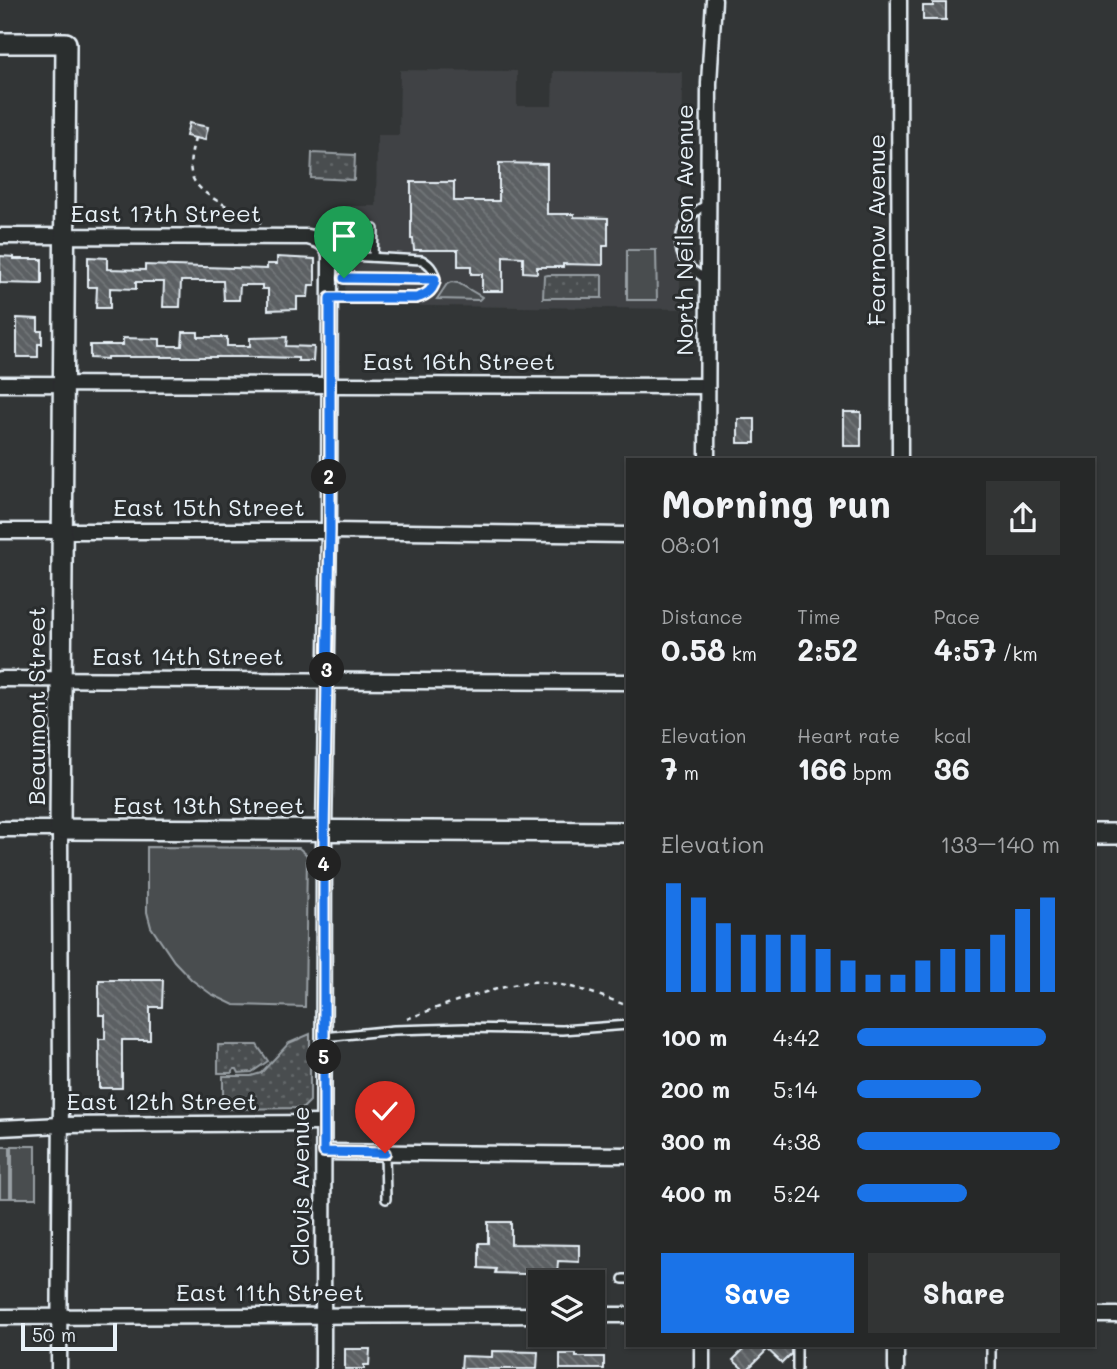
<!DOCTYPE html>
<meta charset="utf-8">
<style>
:root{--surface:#262828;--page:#323434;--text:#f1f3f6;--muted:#a4a6a8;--line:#424445;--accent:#1a73e8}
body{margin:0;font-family:Mali,sans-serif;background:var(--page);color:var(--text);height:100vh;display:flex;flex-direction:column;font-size:26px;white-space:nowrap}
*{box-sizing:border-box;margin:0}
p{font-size:23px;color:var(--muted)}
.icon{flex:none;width:38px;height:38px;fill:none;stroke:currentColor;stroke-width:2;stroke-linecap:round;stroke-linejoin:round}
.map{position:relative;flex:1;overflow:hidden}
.side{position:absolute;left:626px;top:458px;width:469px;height:889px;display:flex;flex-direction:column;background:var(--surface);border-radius:0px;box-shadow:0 2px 5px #0004,0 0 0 2px var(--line)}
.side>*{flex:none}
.buttons{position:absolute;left:528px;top:1270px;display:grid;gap:14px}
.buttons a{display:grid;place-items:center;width:77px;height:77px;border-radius:0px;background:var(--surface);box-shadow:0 2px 5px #0004,0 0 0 2px var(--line);font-size:35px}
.scale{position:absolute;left:21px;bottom:18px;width:96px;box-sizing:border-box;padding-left:7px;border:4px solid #e8f1f8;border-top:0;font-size:19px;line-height:24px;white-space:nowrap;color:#e8f1f8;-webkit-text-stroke:5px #2a2d2e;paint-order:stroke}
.pin{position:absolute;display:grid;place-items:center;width:60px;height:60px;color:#fff;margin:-72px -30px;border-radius:50% 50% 50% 0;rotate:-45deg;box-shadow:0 0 7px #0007}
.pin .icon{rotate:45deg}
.km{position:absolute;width:35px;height:35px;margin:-18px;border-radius:50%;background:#222;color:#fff;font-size:19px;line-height:35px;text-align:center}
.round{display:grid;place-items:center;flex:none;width:74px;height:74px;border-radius:0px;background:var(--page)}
.summary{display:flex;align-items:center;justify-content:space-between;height:119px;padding:0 35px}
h1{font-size:38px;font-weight:700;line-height:52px}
.figures{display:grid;grid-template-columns:repeat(3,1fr);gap:10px;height:119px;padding:7px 35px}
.figures div{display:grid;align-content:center}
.figures b{font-size:30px;font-weight:700}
.figures small{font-size:19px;font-weight:400}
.figures p{font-size:19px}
.chart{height:196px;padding:14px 35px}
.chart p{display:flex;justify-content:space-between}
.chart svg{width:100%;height:126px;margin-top:7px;stroke:var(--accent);stroke-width:6}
.primary-button{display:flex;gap:14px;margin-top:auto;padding:14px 35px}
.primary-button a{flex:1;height:80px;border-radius:0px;background:var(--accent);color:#fff;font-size:28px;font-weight:700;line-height:80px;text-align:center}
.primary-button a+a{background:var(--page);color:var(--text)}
ul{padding:0 35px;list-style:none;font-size:23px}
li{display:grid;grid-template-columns:112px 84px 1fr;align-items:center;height:52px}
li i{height:18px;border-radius:9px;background:var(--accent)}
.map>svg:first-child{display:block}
.built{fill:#3f4244}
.green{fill:#494d4f;stroke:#989fa4;stroke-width:2}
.park{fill:url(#park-dots);stroke:#989fa4;stroke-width:2}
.building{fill:url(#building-back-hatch);stroke:#e8f1f8;stroke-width:2}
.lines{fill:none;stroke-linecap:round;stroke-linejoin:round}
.lane-casing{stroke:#e8f1f8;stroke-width:12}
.street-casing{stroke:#e8f1f8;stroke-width:19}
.secondary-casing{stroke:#e8f1f8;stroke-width:24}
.path{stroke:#e8f1f8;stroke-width:2.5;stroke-dasharray:5 5;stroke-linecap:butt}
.lane{stroke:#2a2d2e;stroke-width:7}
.street{stroke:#2a2d2e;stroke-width:14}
.secondary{stroke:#2a2d2e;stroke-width:19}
.route-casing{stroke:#fff;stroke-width:14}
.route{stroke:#1a73e8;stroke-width:9}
.labels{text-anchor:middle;stroke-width:6;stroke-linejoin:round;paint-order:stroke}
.street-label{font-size:24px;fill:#e8f1f8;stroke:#2a2d2e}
</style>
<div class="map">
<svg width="1117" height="1369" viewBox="0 0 1117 1369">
<defs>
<pattern id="park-dots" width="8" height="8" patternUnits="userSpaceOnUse" patternTransform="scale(1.75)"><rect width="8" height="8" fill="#494d4f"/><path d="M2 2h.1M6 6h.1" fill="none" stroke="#636769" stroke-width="1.8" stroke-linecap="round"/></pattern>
<pattern id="building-back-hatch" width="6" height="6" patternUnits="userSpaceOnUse" patternTransform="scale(1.75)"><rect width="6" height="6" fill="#5c6063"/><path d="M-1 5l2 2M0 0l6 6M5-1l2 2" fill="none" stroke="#73777a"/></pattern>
</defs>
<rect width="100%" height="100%" fill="#323536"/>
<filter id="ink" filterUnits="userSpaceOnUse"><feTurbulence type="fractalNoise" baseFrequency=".0143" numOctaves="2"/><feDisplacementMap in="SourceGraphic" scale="14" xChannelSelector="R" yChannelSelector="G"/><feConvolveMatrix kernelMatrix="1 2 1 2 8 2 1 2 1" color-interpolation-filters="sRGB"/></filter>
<g filter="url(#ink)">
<path class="built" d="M400,70l117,1v35h35l1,-35 129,1 -2,237 -335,-4 1,-99h30l1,-71h22z"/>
<g class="green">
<path d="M627,250h29l1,50h-30z"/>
<path d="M451,282l7,1 24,14 -3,3 -42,-1 10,-15z"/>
<path d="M147,847l152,1 8,7 -2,152 -71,-2 -23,-11 -19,-14 -18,-19 -23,-34 -4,-15z"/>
<rect x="12" y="1146" width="24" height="52"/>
<rect x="0" y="1147" width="10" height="51"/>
</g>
<g class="park">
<path d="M312,153l43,2 -1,25 -43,-2z"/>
<path d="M548,275h54v23h-59l1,-22z"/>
<path d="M310,1034v67l-7,7 -80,1v-33h28l10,-3 28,-30z"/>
<path d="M218,1045h39l11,16 -16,11 -13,1 -2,-4h-3l-2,4h-14z"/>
</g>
<g class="building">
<path d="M933,3h13v17h-23v-14h10z"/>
<path d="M189,123l19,4 -3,13 -19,-4z"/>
<path d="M499,163l48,1v50h27v3l34,1v28h-5v19l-40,-1v3h-26v6l-14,-1v-15l-20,-1v35h-21v-17h-11v-8h-13v-16h-44l-1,-11h-2v-57h43v19h45z"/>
<path d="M0,256l14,1v2h28v25l-42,-1z"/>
<path d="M88,257l19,1v11l38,1v-5l122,4v-5h10v-7l38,2v26h-6l-1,12h-11v12l-29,1v-21h-6v-4h-22l-1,15h-15l-1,-19h-42l-1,26h-17l1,-25h-28v7l-26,-1v20h-14l1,-21h-9z"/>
<path d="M17,318l21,1v12h4v13h-4v13h-21z"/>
<path d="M183,332h15v5h29v9h23v-8l37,-1 -1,9 28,1 -1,14h-15v-3l-39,-1h-152v2l-17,-1v-13h33v-7l37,1v7h22z"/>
<rect x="844" y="412" width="17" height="34"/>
<rect x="738" y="419" width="17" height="24"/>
<path d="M99,980h64l-1,27h-12v33h-28v48h-23v-49h6v-24h-6z"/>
<path d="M488,1222h23v22l68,1v17l-21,-1 -1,14 -62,-2 1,-4 -17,-1v-25h9z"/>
<path d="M747,1346h14l5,5 -18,18h-5l-10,-9z"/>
<path d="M764,1346h27v8l-9,9z"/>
<path d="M345,1349h25l-1,16h-5v4h-19z"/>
<path d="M492,1351l46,1 -1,17h-76l1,-13 30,1z"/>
<path d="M560,1354h16v3h28v12h-44z"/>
</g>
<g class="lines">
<g class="lane-casing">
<g id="lane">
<path d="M707,204c-21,11 -36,36 -21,59 6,8 14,12 21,17"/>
<path d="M373,257l1,-28"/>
<path d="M330,297l86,1c22,-5 26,-27 6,-38l-92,-5"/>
<path d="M324,1037l70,-7 70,-2 98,2 66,-5"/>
<path d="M385,1153l1,46"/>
<path d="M623,1279h5"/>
<path d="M797,1369v-23"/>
<path d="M991,1369v-23"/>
</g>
</g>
<g class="street-casing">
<g id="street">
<path d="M899,0l1,460"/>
<path d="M0,236l308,1c11,3 19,6 22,18l-1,276 -5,300 -1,538"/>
<path d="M0,384l707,2"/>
<path d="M707,460l2,-377 5,-83"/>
<path d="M0,531h329l299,4"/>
<path d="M0,679l628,3"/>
<path d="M0,829h60l1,269 -2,271"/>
<path d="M0,1128l61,-3 262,-2"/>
<path d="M324,1152l304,3"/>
<path d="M593,1315h35"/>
<path d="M1094,1315h23"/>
<path d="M0,1317l541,-2"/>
<path d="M702,1369v-23"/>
<path d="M896,1369v-23"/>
</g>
</g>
<g class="secondary-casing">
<g id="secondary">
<path d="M0,43h66l-6,786 568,3"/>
<path d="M1094,834h23"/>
</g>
</g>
<g class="path">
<path d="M195,138c-3,13 -7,26 -3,38 7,21 49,37 68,44v5"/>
<path d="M344,278l80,1"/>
<path d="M407,1019c31,-12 62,-23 94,-31 12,-3 25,-7 38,-6 31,2 60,13 89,24"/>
<path d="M111,1098v-10"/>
</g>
<use href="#lane" class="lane"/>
<use href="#street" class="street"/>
<use href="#secondary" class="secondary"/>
</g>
</g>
<g class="lines" filter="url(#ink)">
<g class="route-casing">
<path id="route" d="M344,278l91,1c-1,11 -8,16 -19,19h-86v233l-6,300v321l61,1"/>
</g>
<use href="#route" class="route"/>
</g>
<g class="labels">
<g class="street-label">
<text x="166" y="222">East 17th Street</text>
<text transform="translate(685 230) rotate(-90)" y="8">North Neilson Avenue</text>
<text transform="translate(877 230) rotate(-90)" y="8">Fearnow Avenue</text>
<text x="459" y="370">East 16th Street</text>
<text x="209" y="516">East 15th Street</text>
<text x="188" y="665">East 14th Street</text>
<text transform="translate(37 706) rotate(-90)" y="8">Beaumont Street</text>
<text x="209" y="814">East 13th Street</text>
<text x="162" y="1110">East 12th Street</text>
<text transform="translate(301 1186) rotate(-90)" y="8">Clovis Avenue</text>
<text x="270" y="1301">East 11th Street</text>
</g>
</g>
</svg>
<div class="buttons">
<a><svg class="icon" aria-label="layers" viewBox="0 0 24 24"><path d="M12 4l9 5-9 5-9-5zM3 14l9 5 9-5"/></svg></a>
</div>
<div class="scale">50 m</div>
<div class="pin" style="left:344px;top:278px;background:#1e9e55"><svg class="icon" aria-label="arrive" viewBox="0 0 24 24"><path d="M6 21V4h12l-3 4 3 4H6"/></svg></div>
<div class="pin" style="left:385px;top:1153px;background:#d93025"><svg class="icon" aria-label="check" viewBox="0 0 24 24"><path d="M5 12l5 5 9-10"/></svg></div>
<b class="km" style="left:329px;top:477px">2</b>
<b class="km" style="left:327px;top:670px">3</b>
<b class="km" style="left:324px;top:864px">4</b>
<b class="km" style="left:324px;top:1057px">5</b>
<section class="side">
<div class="summary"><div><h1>Morning run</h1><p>08:01</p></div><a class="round"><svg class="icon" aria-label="share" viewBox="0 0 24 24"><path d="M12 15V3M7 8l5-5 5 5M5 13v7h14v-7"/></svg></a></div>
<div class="figures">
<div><p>Distance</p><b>0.58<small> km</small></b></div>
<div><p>Time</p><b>2:52</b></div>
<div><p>Pace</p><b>4:57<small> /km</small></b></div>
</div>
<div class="figures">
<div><p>Elevation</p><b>7<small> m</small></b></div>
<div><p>Heart rate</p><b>166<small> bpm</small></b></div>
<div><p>kcal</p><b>36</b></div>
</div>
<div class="chart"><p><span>Elevation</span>133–140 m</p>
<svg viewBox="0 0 160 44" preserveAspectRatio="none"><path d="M5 44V6M15 44V11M25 44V20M35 44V24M45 44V24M55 44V24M65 44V29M75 44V33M85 44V38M95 44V38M105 44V33M115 44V29M125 44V29M135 44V24M145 44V15M155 44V11"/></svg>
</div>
<ul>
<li><b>100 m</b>4:42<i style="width:93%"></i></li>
<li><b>200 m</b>5:14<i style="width:61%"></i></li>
<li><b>300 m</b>4:38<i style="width:100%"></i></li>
<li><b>400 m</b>5:24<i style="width:54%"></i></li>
</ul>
<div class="primary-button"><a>Save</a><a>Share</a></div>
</section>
</div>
